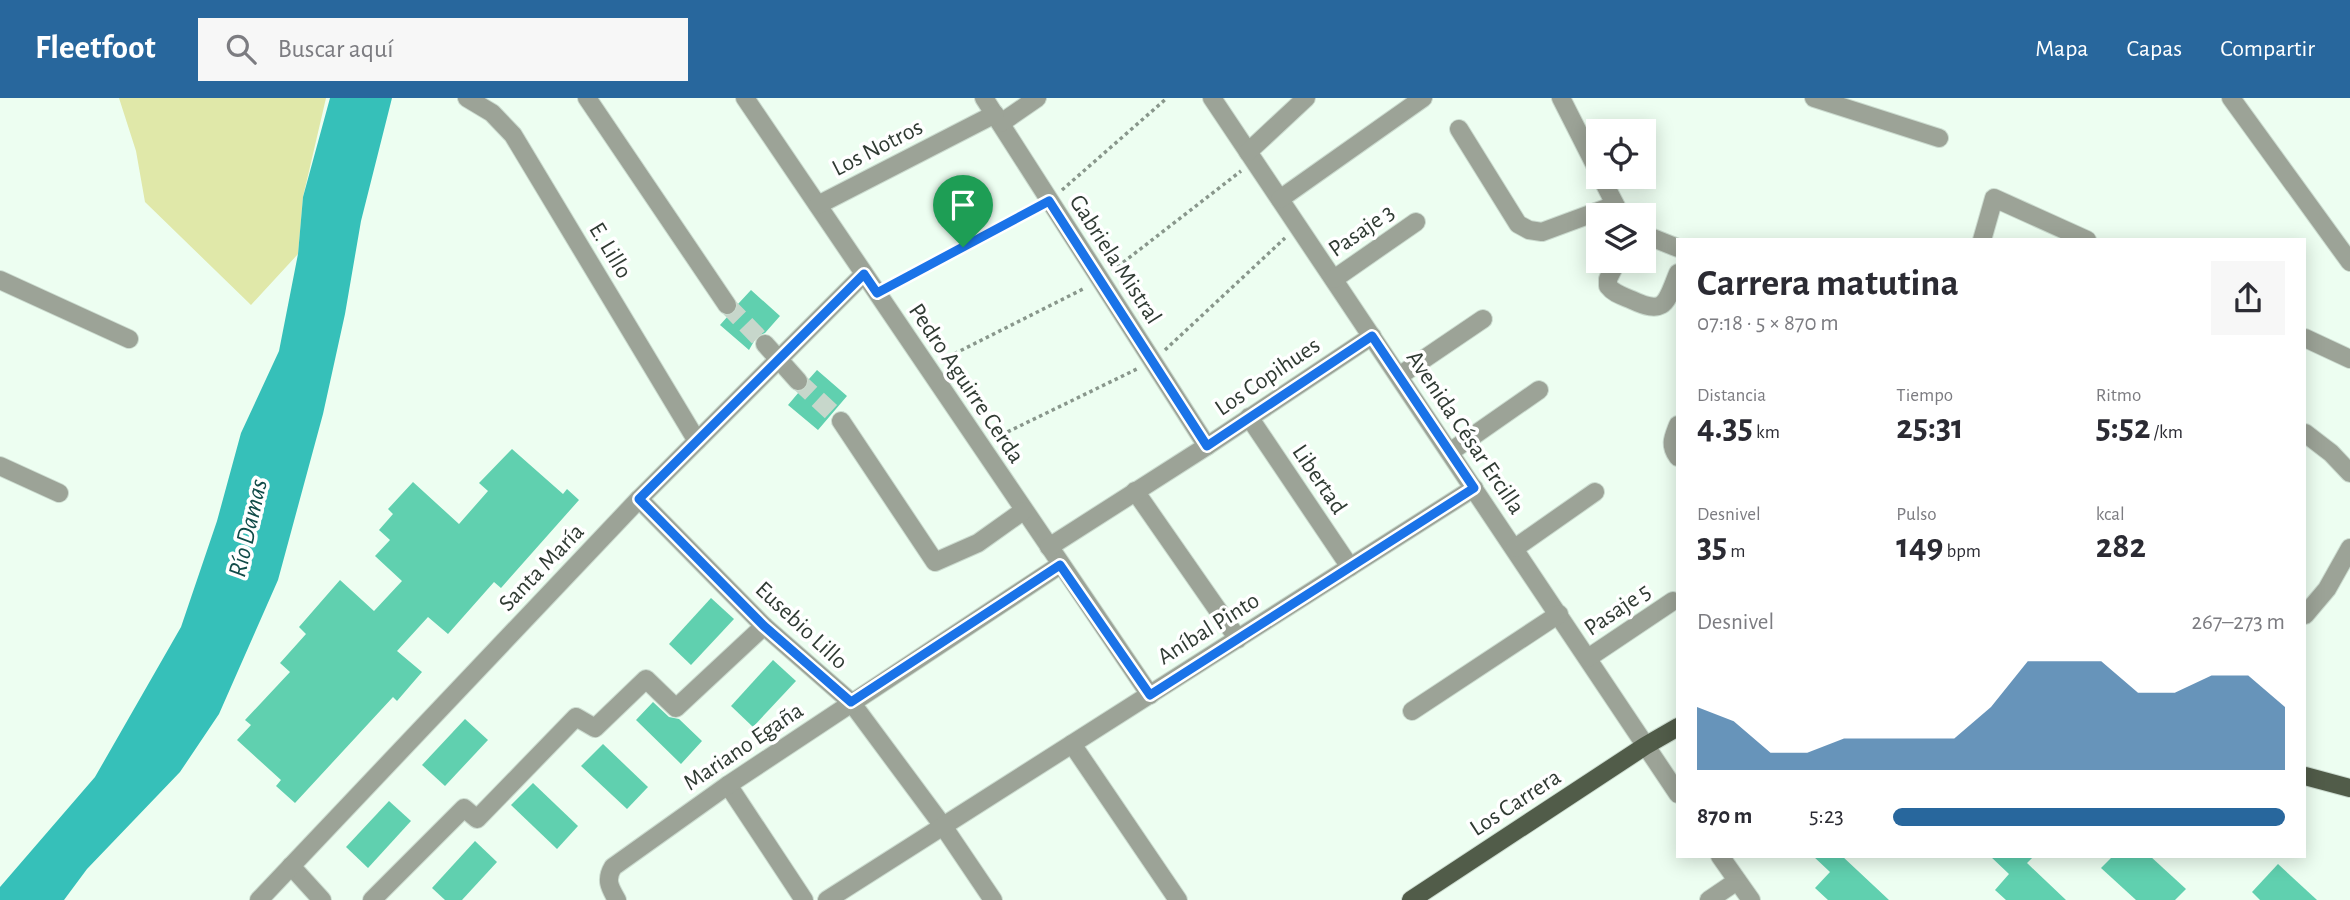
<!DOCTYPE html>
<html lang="es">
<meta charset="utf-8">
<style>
:root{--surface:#fff;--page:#f7f7f7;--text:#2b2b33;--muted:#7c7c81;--accent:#28679d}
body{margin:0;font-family:"Alegreya Sans",sans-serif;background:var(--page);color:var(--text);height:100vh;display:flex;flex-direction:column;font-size:26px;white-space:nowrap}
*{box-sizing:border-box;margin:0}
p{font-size:23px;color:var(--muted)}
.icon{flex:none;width:38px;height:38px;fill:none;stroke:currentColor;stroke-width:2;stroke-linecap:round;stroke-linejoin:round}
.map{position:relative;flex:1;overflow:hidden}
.drawer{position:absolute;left:1676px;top:140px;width:630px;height:620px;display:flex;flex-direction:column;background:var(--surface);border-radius:0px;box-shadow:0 4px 18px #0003}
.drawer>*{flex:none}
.tools{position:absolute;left:1586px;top:21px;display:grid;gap:14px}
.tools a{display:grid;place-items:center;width:70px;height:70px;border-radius:0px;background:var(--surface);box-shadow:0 4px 18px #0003;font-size:35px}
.pin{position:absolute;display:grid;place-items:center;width:60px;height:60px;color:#fff;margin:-72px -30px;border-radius:50% 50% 50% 0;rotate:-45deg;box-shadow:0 0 7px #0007}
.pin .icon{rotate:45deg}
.round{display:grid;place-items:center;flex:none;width:74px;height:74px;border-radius:0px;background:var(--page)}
.head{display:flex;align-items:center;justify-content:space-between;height:119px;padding:0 21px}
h1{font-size:38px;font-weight:700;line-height:52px}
.metrics{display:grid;grid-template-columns:repeat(3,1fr);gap:10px;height:119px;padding:7px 21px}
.metrics div{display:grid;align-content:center}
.metrics b{font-size:35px;font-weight:700}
.metrics small{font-size:19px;font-weight:400}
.metrics p{font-size:19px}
.chart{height:196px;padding:14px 21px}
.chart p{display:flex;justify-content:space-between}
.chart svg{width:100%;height:126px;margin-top:7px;fill:var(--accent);opacity:.7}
ul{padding:0 21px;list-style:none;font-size:23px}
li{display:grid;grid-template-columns:112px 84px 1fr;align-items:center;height:52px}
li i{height:18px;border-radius:9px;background:var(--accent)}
header{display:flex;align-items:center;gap:42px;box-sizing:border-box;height:98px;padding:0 35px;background:var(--accent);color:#fff}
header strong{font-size:33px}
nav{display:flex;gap:38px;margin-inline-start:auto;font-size:24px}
.search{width:490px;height:63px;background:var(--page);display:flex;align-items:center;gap:18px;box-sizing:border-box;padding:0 24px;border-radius:0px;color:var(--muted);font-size:26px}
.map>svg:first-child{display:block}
.green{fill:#e0e8a9}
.water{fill:#36c0b9}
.building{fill:#60d0af}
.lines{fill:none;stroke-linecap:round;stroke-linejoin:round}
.minor-tunnel{stroke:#c7d7cb;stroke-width:18;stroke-dasharray:18 9;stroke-linecap:butt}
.minor-casing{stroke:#cbdbcf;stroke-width:20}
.major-casing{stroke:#cbdbcf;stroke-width:20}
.path{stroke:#89978c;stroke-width:3.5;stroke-dasharray:3.5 3.5;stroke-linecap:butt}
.minor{stroke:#9ca397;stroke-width:18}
.major{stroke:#515c49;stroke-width:18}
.route-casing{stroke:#fff;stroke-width:14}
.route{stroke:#1a73e8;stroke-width:9}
.labels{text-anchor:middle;stroke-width:7;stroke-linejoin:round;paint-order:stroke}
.street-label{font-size:24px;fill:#303b33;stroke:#fff}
.water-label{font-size:26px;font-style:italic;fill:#114b48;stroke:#fff}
</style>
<header>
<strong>Fleetfoot</strong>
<div class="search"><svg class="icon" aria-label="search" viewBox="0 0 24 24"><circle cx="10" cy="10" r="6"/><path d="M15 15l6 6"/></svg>Buscar aquí</div>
<nav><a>Mapa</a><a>Capas</a><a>Compartir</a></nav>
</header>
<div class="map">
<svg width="2350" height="802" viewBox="0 0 2350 802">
<rect width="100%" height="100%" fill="#edfef1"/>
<path class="green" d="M119,0h207l-23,99 -5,57 -47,51 -106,-103 -9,-51z"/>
<path class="water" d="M330,0h62l-31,123 -16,93 -22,100 -45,166 -59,134 -39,58 -93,97 -23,31h-64v-13l95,-110 86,-150 36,-106 24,-88 38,-82 19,-97 5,-57z"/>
<g class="building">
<path d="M751,192l29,26 -15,17 -8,3 -8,14 -29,-25 8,-9 6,-2 4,-10z"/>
<path d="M817,272l30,26 -29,34 -30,-25 11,-13 7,-3 3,-10z"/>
<path d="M512,351l51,45 4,-5 12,11 -78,88 -7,-6 -46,52 -20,-17 -31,34 25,21 -25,29 -4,-4 -98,106 -19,-17 5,-6 -44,-40 14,-15 -6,-5 45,-48 -10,-9 26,-29 -7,-7 41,-47 34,31 28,-30 -27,-25 15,-16 -11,-10 14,-16 -5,-5 25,-27 46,42 29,-33 -9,-8z"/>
<path d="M711,500l23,21 -43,46 -22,-21z"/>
<path d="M773,562l23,21 -43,46 -22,-21z"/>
<path d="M653,604l16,15 10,2 23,22 -21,23 -45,-44z"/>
<path d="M465,621l23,21 -43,46 -23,-21z"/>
<path d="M603,646l45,43 -21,22 -46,-43z"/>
<path d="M533,685l45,43 -21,23 -46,-44z"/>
<path d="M389,703l22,20 -43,47 -22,-21z"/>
<path d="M475,743l22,21 -35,38h-17l-13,-12z"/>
<path d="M1813,758h29l47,44h-61l-13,-12 15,-16z"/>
<path d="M1990,758h44l-7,7 39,37h-60l-11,-10 14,-16z"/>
<path d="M2113,758h37l36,33 -11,11h-39l-35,-32z"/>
<path d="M2278,766l39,36h-57l-8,-8z"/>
</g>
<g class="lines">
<g class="minor-tunnel">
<path d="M727,207l38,39"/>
<path d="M798,283l43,40"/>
</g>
<g class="minor-casing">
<g id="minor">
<path d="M467,0l25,15 21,22 184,306"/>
<path d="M587,0l140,207"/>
<path d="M745,0l405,597"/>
<path d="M984,0l223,348"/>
<path d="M1212,0l466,696"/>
<path d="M1561,0l37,73"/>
<path d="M1814,0l125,40"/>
<path d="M2231,0l119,164"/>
<path d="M1001,25l36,-25"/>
<path d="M1459,31l59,95 11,6 13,2 73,-27"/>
<path d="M1248,54l58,-54"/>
<path d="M1601,79l19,37"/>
<path d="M1280,101l143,-101"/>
<path d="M818,107l177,-91"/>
<path d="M1643,136l35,14"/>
<path d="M1982,142l12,-42 93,42"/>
<path d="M1617,163l-9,18v7c6,8 15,10 24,14 34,16 34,2 46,-27"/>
<path d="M1334,181l82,-57"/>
<path d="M0,182l129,59"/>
<path d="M2305,240l45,21"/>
<path d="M765,246l33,37"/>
<path d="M1399,278l84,-57"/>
<path d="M1249,319l101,150"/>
<path d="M841,323l94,141 43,-19 45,-32"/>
<path d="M1678,327c-5,13 -9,20 0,32"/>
<path d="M2305,335l26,20 19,20"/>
<path d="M1450,354l89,-62"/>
<path d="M0,368l59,27"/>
<path d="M1135,393l103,148"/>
<path d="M639,401l125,127 87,76 92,124 50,74"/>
<path d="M1049,449l158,-101 165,-110"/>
<path d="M1515,450l80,-56"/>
<path d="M2305,517l22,-26 23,-41"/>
<path d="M1588,560l85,-57"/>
<path d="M1412,613l147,-97"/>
<path d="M1072,646l106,156"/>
<path d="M728,687l76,115"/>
<path d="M1720,758l31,44"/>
<path d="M291,768l31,34"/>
<path d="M259,802l380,-401 225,-225"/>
<path d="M372,802l92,-92 13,11 99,-102 19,11 51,-49 30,29 88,-82"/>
<path d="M617,802c-7,-12 -12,-20 -4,-33l115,-82 332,-220"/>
<path d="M827,802l647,-412"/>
<path d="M1709,802l28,-19"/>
</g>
</g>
<g class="major-casing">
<g id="major">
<path d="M2305,678l45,12"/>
<path d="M1411,802l234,-154 33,-19"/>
</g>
</g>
<g class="path">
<path d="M1062,92l105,-92"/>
<path d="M1112,173l129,-100"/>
<path d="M891,188l145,-78"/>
<path d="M1165,252l120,-112"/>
<path d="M942,262l143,-72"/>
<path d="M995,340l144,-70"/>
</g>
<use href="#minor" class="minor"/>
<use href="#major" class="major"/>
</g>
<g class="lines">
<g class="route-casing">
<path id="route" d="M1049,103l158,245 165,-110 102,152 -324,207 -90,-130 -209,137 -87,-76 -125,-127 225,-225 13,19z"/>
</g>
<use href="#route" class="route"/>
</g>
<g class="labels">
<g class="street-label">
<text transform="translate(877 49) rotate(-27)" y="8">Los Notros</text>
<text transform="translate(1361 132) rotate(-35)" y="8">Pasaje 3</text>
<text transform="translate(611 152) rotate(59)" y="8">E. Lillo</text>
<text transform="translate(1116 161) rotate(57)" y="8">Gabriela Mistral</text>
<text transform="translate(1267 278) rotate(-34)" y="8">Los Copihues</text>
<text transform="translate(967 285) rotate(56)" y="8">Pedro Aguirre Cerda</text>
<text transform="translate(1466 334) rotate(56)" y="8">Avenida César Ercilla</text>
<text transform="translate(1320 381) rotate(56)" y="8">Libertad</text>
<text transform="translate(541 469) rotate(-46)" y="8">Santa María</text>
<text transform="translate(1617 511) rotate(-34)" y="8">Pasaje 5</text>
<text transform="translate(802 527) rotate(43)" y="8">Eusebio Lillo</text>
<text transform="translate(1208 530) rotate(-32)" y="8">Aníbal Pinto</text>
<text transform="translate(743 648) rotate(-34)" y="8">Mariano Egaña</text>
<text transform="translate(1515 704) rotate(-33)" y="8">Los Carrera</text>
</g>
<g class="water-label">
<text transform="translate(247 430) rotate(-77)" y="9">Río Damas</text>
</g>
</g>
</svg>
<div class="tools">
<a><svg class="icon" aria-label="locate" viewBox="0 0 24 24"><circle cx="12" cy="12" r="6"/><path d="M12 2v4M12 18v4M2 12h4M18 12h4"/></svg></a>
<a><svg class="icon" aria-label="layers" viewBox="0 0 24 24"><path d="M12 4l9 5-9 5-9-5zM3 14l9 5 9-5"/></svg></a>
</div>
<div class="pin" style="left:963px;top:149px;background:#1e9e55"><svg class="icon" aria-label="arrive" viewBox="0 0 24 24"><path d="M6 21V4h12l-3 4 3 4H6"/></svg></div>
<section class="drawer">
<div class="head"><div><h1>Carrera matutina</h1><p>07:18 · 5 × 870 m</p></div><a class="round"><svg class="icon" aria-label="share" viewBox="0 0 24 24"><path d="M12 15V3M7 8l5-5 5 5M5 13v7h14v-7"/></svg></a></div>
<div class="metrics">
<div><p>Distancia</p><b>4.35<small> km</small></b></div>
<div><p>Tiempo</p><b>25:31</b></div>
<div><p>Ritmo</p><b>5:52<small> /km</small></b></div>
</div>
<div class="metrics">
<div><p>Desnivel</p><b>35<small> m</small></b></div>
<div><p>Pulso</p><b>149<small> bpm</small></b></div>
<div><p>kcal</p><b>282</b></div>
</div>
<div class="chart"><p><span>Desnivel</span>267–273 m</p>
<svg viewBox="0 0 160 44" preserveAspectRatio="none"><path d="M0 44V22L10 27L20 38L30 38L40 33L50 33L60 33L70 33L80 22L90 6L100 6L110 6L120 17L130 17L140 11L150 11L160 22V44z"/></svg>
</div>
<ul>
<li><b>870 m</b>5:23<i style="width:100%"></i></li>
</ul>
</section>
</div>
